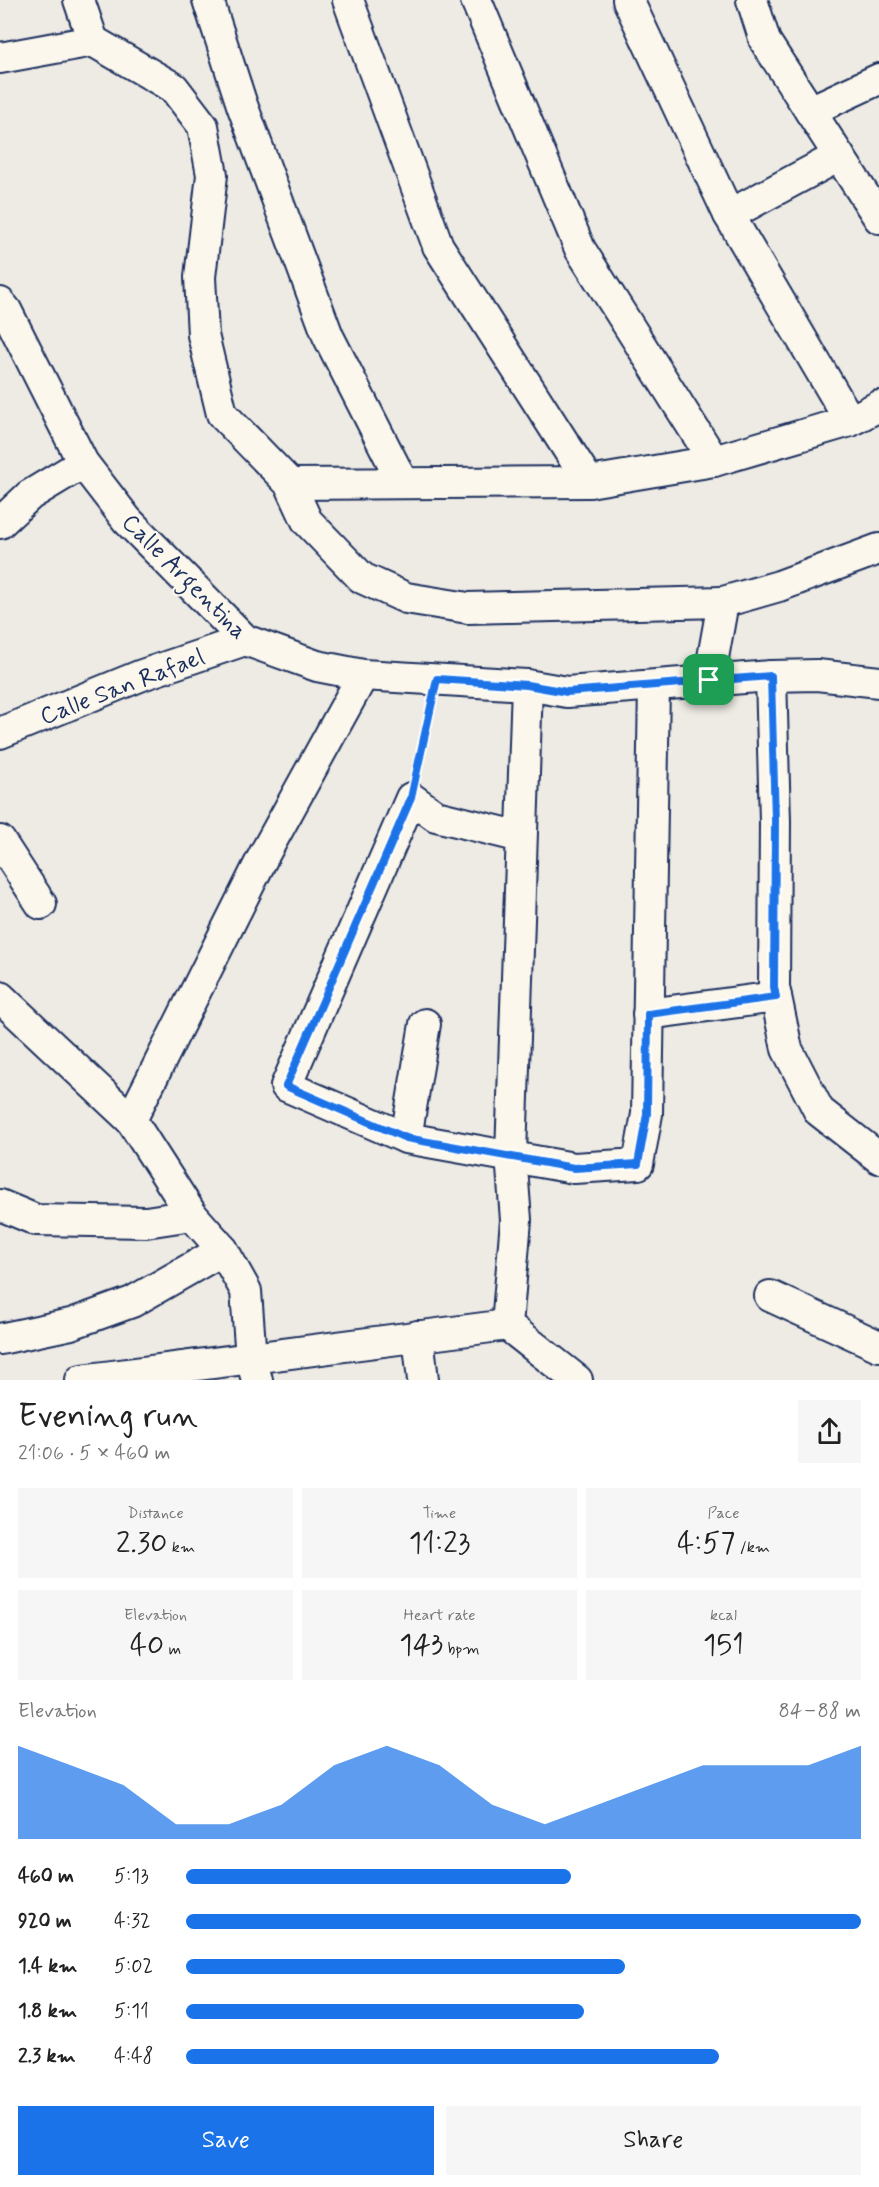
<!DOCTYPE html>
<meta charset="utf-8">
<style>
:root{--surface:#fff;--page:#f6f6f6;--text:#222;--muted:#767676;--accent:#1a73e8}
body{margin:0;font-family:Mynerve,sans-serif;background:var(--page);color:var(--text);height:100vh;display:flex;flex-direction:column;font-size:22px;white-space:nowrap}
*{box-sizing:border-box;margin:0}
p{font-size:20px;color:var(--muted)}
.icon{flex:none;width:33px;height:33px;fill:none;stroke:currentColor;stroke-width:2;stroke-linecap:round;stroke-linejoin:round}
.map{position:relative;height:1380px;overflow:hidden}
.sheet{display:flex;flex-direction:column;background:var(--surface);flex:1}
.sheet>*{flex:none}
.pin{position:absolute;display:grid;place-items:center;width:51px;height:51px;color:#fff;margin:-26px;border-radius:12px;box-shadow:0 3px 9px #0006}
.round{display:grid;place-items:center;flex:none;width:63px;height:63px;border-radius:0px;background:var(--page)}
.headline{display:flex;align-items:center;justify-content:space-between;height:102px;padding:0 18px}
h1{font-size:33px;font-weight:600;line-height:45px}
.stats{display:grid;grid-template-columns:repeat(3,1fr);gap:9px;height:102px;padding:6px 18px}
.stats div{display:grid;align-content:center;border-radius:0px;background:var(--page);text-align:center}
.stats b{font-size:30px;font-weight:600}
.stats small{font-size:16px;font-weight:400}
.stats p{font-size:16px}
.chart{height:168px;padding:12px 18px}
.chart p{display:flex;justify-content:space-between}
.chart svg{width:100%;height:108px;margin-top:6px;fill:var(--accent);opacity:.7}
.cta{display:flex;gap:12px;margin-top:auto;padding:12px 18px}
.cta a{flex:1;height:69px;border-radius:0px;background:var(--accent);color:#fff;font-size:24px;font-weight:600;line-height:69px;text-align:center}
.cta a+a{background:var(--page);color:var(--text)}
ul{padding:0 18px;list-style:none;font-size:20px}
li{display:grid;grid-template-columns:96px 72px 1fr;align-items:center;height:45px}
li i{height:15px;border-radius:8px;background:var(--accent)}
.map>svg:first-child{display:block}
.lines{fill:none;stroke-linecap:round;stroke-linejoin:round}
.street-casing{stroke:#1b2f5e;stroke-width:34}
.path{stroke:#1b2f5e;stroke-width:4;stroke-dasharray:1.5 4.5;stroke-linecap:butt}
.street{stroke:#fbf7ec;stroke-width:30}
.route-casing{stroke:#fff;stroke-width:12}
.route{stroke:#1a73e8;stroke-width:8}
.labels{text-anchor:middle;stroke-width:4.5;stroke-linejoin:round;paint-order:stroke}
.street-label{font-size:24px;fill:#1b2f5e;stroke:#fbf7ec}
</style>
<div class="map">
<svg width="879" height="1380" viewBox="0 0 879 1380">
<rect width="100%" height="100%" fill="#eeebe4"/>
<filter id="ink" filterUnits="userSpaceOnUse"><feTurbulence type="fractalNoise" baseFrequency=".0167" numOctaves="2"/><feDisplacementMap in="SourceGraphic" scale="12" xChannelSelector="R" yChannelSelector="G"/><feConvolveMatrix kernelMatrix="1 2 1 2 8 2 1 2 1" color-interpolation-filters="sRGB"/></filter>
<g filter="url(#ink)">
<g class="lines">
<g class="street-casing">
<g id="street">
<path d="M79,0l14,41 81,47 29,38 9,49 -12,102 3,58 19,79 68,70 299,-2 125,-21 136,-40 29,-15"/>
<path d="M208,0l34,105 86,231 75,147"/>
<path d="M348,0l90,246 151,236"/>
<path d="M476,0l104,249 134,212"/>
<path d="M628,0l101,215 121,206"/>
<path d="M752,0l13,41 114,177"/>
<path d="M0,58l93,-17"/>
<path d="M810,111l69,-32"/>
<path d="M729,215l110,-59"/>
<path d="M0,303l6,7 77,153 44,57 118,120 72,26 46,9 164,10 40,7 204,-16 46,-1 62,7"/>
<path d="M290,484l17,37 55,57 44,20 62,10 255,-6"/>
<path d="M0,523l30,-28 53,-32"/>
<path d="M771,676l4,145 -1,166 13,62 32,62 60,47"/>
<path d="M709,680l14,-78 56,-16 100,-37"/>
<path d="M0,733l142,-58 103,-35"/>
<path d="M521,837l-85,-21 -25,-18 -125,288 120,52 168,30 64,-4 9,-50 7,-428"/>
<path d="M0,841l41,63"/>
<path d="M0,997l131,123 61,95 31,35 23,41 5,68 6,21"/>
<path d="M648,1014l128,-17"/>
<path d="M131,1120l134,-267 98,-178"/>
<path d="M406,1138l19,-114"/>
<path d="M0,1205l36,15 110,2 46,-7"/>
<path d="M770,1296l109,50"/>
<path d="M507,1325l70,55"/>
<path d="M418,1336l5,44"/>
<path d="M0,1339l71,-15 61,-22 91,-52"/>
<path d="M81,1380l426,-55 9,-105 -5,-65 16,-470"/>
</g>
</g>
<path class="path" d="M417,771l15,-66"/>
<use href="#street" class="street"/>
</g>
</g>
<g class="lines" filter="url(#ink)">
<g class="route-casing">
<path id="route" d="M771,676l4,145 -1,166 2,10 -128,17 -1,100 -9,50 -64,4 -168,-30 -120,-52 125,-288 26,-119 90,6 40,7z"/>
</g>
<use href="#route" class="route"/>
</g>
<g class="labels">
<g class="street-label">
<text transform="translate(185 576) rotate(45)" y="8">Calle Argentina</text>
<text transform="translate(122 686) rotate(-21)" y="8">Calle San Rafael</text>
</g>
</g>
</svg>
<div class="pin" style="left:709px;top:680px;background:#1e9e55"><svg class="icon" aria-label="arrive" viewBox="0 0 24 24"><path d="M6 21V4h12l-3 4 3 4H6"/></svg></div>
</div>
<section class="sheet">
<div class="headline"><div><h1>Evening run</h1><p>21:06 · 5 × 460 m</p></div><a class="round"><svg class="icon" aria-label="share" viewBox="0 0 24 24"><path d="M12 15V3M7 8l5-5 5 5M5 13v7h14v-7"/></svg></a></div>
<div class="stats">
<div><p>Distance</p><b>2.30<small> km</small></b></div>
<div><p>Time</p><b>11:23</b></div>
<div><p>Pace</p><b>4:57<small> /km</small></b></div>
</div>
<div class="stats">
<div><p>Elevation</p><b>40<small> m</small></b></div>
<div><p>Heart rate</p><b>143<small> bpm</small></b></div>
<div><p>kcal</p><b>151</b></div>
</div>
<div class="chart"><p><span>Elevation</span>84–88 m</p>
<svg viewBox="0 0 160 44" preserveAspectRatio="none"><path d="M0 44V6L10 14L20 22L30 38L40 38L50 30L60 14L70 6L80 14L90 30L100 38L110 30L120 22L130 14L140 14L150 14L160 6V44z"/></svg>
</div>
<ul>
<li><b>460 m</b>5:13<i style="width:57%"></i></li>
<li><b>920 m</b>4:32<i style="width:100%"></i></li>
<li><b>1.4 km</b>5:02<i style="width:65%"></i></li>
<li><b>1.8 km</b>5:11<i style="width:59%"></i></li>
<li><b>2.3 km</b>4:48<i style="width:79%"></i></li>
</ul>
<div class="cta"><a>Save</a><a>Share</a></div>
</section>
